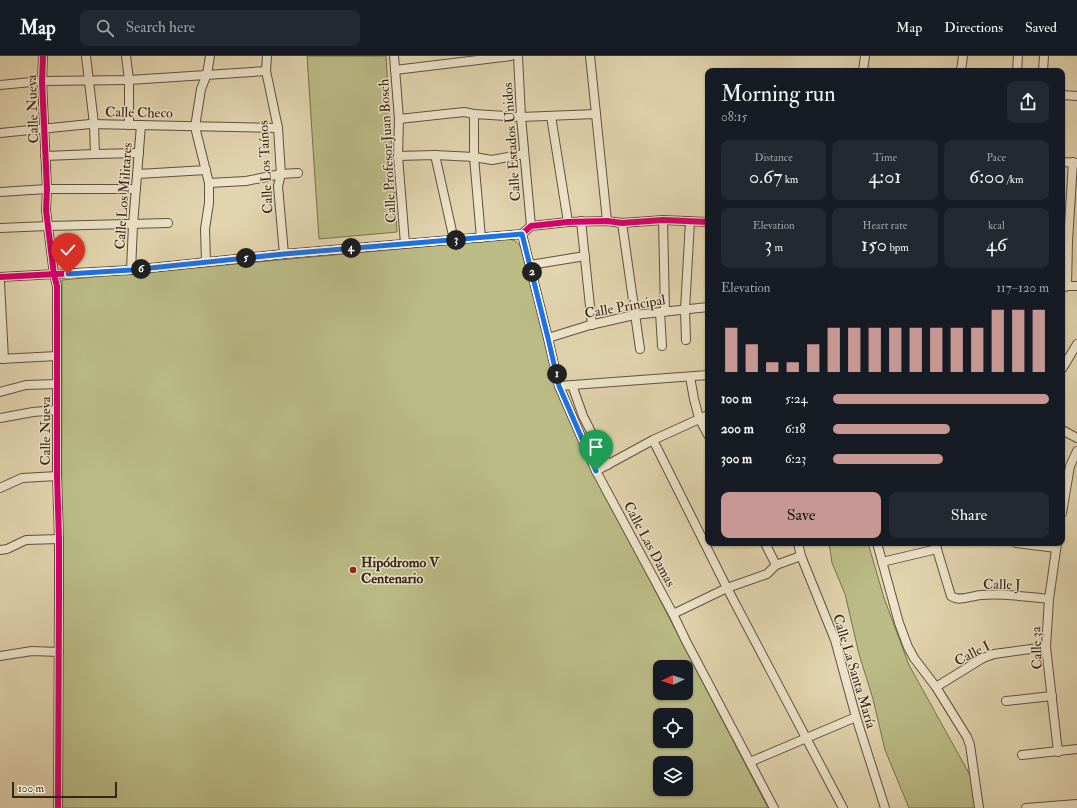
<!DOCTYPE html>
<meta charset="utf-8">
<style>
:root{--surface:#171b24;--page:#242831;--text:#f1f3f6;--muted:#9ea1a6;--line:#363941;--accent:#c59692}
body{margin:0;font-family:"IM FELL Double Pica",serif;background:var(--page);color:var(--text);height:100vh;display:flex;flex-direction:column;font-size:15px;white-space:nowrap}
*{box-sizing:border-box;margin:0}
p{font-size:13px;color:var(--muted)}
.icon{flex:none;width:22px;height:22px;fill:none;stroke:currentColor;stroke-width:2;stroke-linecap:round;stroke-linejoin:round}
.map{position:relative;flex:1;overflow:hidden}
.side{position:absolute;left:705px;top:12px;width:360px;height:478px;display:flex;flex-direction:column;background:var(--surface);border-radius:8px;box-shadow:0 1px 3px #0004}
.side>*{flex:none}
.needle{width:26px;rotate:266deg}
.fabs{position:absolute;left:653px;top:604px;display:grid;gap:8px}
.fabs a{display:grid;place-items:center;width:40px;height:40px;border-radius:8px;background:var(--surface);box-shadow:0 1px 3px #0004;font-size:20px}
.scale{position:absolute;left:12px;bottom:10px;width:105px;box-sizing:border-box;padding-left:4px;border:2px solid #392418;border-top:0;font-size:11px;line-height:14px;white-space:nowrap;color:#392418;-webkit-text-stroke:3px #ece3ca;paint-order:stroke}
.pin{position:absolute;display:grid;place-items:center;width:34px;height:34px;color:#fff;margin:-41px -17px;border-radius:50% 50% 50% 0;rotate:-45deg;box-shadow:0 0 4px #0007}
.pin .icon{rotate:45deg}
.km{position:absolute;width:20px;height:20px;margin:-10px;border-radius:50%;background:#222;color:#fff;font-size:11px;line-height:20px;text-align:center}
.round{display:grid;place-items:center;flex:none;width:42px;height:42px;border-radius:8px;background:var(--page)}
.summary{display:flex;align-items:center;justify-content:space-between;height:68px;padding:0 16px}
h1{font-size:22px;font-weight:600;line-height:30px}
.stats{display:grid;grid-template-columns:repeat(3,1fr);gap:6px;height:68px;padding:4px 16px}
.stats div{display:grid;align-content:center;border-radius:8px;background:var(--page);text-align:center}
.stats b{font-size:20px;font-weight:600}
.stats small{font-size:11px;font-weight:400}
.stats p{font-size:11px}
.chart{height:112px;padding:8px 16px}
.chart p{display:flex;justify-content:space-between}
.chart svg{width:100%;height:72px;margin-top:4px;stroke:var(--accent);stroke-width:6}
.primary-button{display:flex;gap:8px;margin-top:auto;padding:8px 16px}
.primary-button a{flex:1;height:46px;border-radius:8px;background:var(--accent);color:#111;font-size:16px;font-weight:600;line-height:46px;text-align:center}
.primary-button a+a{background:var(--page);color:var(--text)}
ul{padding:0 16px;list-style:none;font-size:13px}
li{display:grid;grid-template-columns:64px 48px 1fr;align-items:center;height:30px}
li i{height:10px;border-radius:5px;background:var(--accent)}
header{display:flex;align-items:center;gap:24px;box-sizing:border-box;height:56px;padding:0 20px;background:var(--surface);border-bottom:1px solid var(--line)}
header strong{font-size:19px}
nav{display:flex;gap:22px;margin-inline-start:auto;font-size:14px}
.search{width:280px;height:36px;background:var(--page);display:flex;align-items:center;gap:10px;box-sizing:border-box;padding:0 14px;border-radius:8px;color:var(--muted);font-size:15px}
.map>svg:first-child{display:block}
.green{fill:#babb85;stroke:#7a704e;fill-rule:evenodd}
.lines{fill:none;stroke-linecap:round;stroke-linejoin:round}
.street-casing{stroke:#63503e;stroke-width:10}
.street{stroke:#ece3ca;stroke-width:8}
.cycleway-casing{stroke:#ece3ca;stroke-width:8}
.cycleway{stroke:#d6006c;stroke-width:6}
.route-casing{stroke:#fff;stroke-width:8}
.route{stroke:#1a73e8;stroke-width:5}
.poi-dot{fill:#8f2418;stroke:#ece3ca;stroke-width:1.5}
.labels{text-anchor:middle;stroke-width:3;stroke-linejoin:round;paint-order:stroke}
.street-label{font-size:14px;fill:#392418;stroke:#ece3ca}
.poi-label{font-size:14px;font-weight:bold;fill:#392418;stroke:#ece3ca;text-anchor:start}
</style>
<header>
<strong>Map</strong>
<div class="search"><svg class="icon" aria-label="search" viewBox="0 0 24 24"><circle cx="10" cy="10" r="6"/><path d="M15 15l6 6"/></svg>Search here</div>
<nav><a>Map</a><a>Directions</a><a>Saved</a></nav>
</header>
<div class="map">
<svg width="1077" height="752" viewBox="0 0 1077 752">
<rect width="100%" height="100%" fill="#e1d4ae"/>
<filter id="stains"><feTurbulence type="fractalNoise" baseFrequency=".005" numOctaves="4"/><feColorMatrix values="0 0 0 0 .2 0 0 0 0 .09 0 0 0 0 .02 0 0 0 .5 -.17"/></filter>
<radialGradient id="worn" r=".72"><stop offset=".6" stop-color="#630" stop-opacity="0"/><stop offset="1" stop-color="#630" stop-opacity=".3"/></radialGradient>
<g class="green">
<path d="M307,0h79l11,176 -78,7z"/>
<path d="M508,183c7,1 10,3 13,9l26,101 47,124 174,335h-707l1,-528zM660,611h26v26h-26zM660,659h26v26h-26zM660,707h26v26h-26z"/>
<path d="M829,487h39l16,55 25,67 66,119 4,24h-70l-24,-58 -12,-51 -14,-45 -14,-60 -13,-31z"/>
</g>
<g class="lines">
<g class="street-casing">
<g id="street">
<path d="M43,0l-1,25 5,108 -1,21 8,65 3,11v190l2,63v58l-1,211"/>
<path d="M86,0l8,68 1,30"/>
<path d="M126,0l3,24v45"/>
<path d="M267,0l-1,15 12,57 3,46 -3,12 6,68"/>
<path d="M394,0l5,63 -1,37 7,88"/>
<path d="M518,0l3,61 10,109"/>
<path d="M590,0l17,165"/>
<path d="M395,14l116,-14"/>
<path d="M863,15l2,-15"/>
<path d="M961,15l2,-15"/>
<path d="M1017,15l1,-15"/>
<path d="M1043,15l1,-15"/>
<path d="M0,29l42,-4 87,-1 137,-9"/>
<path d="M1062,39l15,1"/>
<path d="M474,58v43l7,81"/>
<path d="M551,60l17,106"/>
<path d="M399,63l65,-7 10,2 47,3 75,-3"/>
<path d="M0,77l90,-9 188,4"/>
<path d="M435,99l19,85"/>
<path d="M45,100l50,-2 44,-1"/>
<path d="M398,100l37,-1 39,2 18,3 32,-6"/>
<path d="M1062,106l15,1"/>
<path d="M138,118l68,-4"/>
<path d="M209,127l37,-2 35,-7 17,-1"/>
<path d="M0,136l47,-3h89"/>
<path d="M663,164l2,91"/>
<path d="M581,165l11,104"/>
<path d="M622,167l18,126"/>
<path d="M0,172l48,-2 120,-3"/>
<path d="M522,178l26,104 11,48 37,85 77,143 13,27 88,167"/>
<path d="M206,206l-1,-33 4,-26v-20l-14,-56 6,-38 6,-15 3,-18"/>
<path d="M530,209l55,-9"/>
<path d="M131,214l2,-45 8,-100"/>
<path d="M0,221l131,-7 153,-16 238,-20 9,-8 37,-4 39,-1 15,2 41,-3 45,2"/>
<path d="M0,227l4,76"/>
<path d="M1067,230l1,-45 5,-79"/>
<path d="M1062,232l5,-2h10"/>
<path d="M660,256l2,34"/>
<path d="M548,282l42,-13 44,-10 74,-8"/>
<path d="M686,284l-1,-30 5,-89"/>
<path d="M0,303l57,-3"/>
<path d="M1062,313l15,-25"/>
<path d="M690,321l4,22 5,19 9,17"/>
<path d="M572,329l11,31 25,49"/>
<path d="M559,330l149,-11"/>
<path d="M0,336l26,-7 31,-1"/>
<path d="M0,362l33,-6 24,-2"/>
<path d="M1062,374l15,8"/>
<path d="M653,384l74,148 116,220"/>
<path d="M596,415l57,-31 55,-25"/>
<path d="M0,432l22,-10 35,-2"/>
<path d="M1062,457l8,-47 7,-15"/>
<path d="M765,487l11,22"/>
<path d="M798,487l3,13 34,84 21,77 29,91"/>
<path d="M877,487l22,80 9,24 6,11 22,29 31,50 3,8 9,63"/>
<path d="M935,487l16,53c8,6 20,0 30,-1 23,-2 46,2 68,4"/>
<path d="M1016,487l40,5"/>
<path d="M1057,487l-8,56 -3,48 12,105"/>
<path d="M0,494l7,-1 19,-9 33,-1"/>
<path d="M882,506l55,-13"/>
<path d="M673,558l54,-26 40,-14 9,-9 25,-9"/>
<path d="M0,600l32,-5 27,1"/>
<path d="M936,631l47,-29 11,-4 52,-7"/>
<path d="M1006,645l46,-5"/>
<path d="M1022,699l55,-6"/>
<path d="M750,706l106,-45"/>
<path d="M1026,752l51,-4"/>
</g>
</g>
<use href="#street" class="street"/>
<g class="cycleway-casing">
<g id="cycleway">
<path d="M43,0l-1,25 5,108 -1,21 8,65 3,11v190l2,63v58l-1,211"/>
<path d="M0,221l131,-7 153,-16 238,-20 9,-8 37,-4 39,-1 15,2 41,-3 45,2"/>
</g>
</g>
<use href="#cycleway" class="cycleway"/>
</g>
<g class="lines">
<g class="route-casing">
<path id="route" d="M68,218l63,-4 153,-16 238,-20 26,104 11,48 37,85"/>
</g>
<use href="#route" class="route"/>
</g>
<circle class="poi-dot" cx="353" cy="514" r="4"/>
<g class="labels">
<g class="street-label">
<text transform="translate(32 53) rotate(-92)" y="5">Calle Nueva</text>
<text transform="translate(139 56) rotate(1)" y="5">Calle Checo</text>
<text transform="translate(511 86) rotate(-94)" y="5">Calle Estados Unidos</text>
<text transform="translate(387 95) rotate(-93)" y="5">Calle Profesor Juan Bosch</text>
<text transform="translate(265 111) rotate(-93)" y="5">Calle Los Taínos</text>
<text transform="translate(123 140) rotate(-86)" y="5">Calle Los Militares</text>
<text transform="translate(625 250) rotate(-10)" y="5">Calle Principal</text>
<text transform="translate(45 375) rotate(-90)" y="5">Calle Nueva</text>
<text transform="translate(650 488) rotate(62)" y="5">Calle Las Damas</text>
<text transform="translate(1002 528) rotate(1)" y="5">Calle J</text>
<text transform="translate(1036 592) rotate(-92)" y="5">Calle 3a</text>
<text transform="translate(972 597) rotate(-27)" y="5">Calle I</text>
<text transform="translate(855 615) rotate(73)" y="5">Calle La Santa María</text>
</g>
<g class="poi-label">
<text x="361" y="511">Hipódromo V<tspan x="361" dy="16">Centenario</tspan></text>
</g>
</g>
<rect width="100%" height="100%" filter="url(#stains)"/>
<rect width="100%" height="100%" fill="url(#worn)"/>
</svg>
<div class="fabs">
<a><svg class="needle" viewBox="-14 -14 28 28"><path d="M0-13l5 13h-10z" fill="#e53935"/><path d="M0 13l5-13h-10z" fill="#9ea1a6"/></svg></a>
<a><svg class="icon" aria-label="locate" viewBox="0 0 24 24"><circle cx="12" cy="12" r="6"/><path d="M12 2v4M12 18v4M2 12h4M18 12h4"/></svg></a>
<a><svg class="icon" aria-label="layers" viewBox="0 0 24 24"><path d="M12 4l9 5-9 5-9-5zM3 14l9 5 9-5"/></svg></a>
</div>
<div class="scale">100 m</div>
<div class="pin" style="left:596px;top:415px;background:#1e9e55"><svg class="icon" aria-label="arrive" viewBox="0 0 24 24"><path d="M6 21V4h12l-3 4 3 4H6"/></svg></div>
<div class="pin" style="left:68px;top:218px;background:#d93025"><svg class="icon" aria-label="check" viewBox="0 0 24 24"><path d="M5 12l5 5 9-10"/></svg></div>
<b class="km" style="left:557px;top:318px">1</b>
<b class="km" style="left:532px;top:216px">2</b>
<b class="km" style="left:456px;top:184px">3</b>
<b class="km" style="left:351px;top:192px">4</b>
<b class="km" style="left:246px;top:202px">5</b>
<b class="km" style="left:141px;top:213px">6</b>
<section class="side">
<div class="summary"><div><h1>Morning run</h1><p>08:15</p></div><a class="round"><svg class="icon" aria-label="share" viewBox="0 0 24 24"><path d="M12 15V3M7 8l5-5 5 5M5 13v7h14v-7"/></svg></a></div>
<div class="stats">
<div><p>Distance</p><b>0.67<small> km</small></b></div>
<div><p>Time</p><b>4:01</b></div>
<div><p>Pace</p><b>6:00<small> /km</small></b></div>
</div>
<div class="stats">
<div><p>Elevation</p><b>3<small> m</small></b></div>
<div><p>Heart rate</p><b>150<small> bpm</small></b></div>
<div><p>kcal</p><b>46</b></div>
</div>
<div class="chart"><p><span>Elevation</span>117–120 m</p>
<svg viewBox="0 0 160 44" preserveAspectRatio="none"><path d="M5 44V17M15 44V27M25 44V38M35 44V38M45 44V27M55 44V17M65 44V17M75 44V17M85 44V17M95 44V17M105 44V17M115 44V17M125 44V17M135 44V6M145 44V6M155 44V6"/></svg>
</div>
<ul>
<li><b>100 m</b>5:24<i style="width:100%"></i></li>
<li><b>200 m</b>6:18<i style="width:54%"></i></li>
<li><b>300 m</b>6:23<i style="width:51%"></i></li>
</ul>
<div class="primary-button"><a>Save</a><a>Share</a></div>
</section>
</div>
